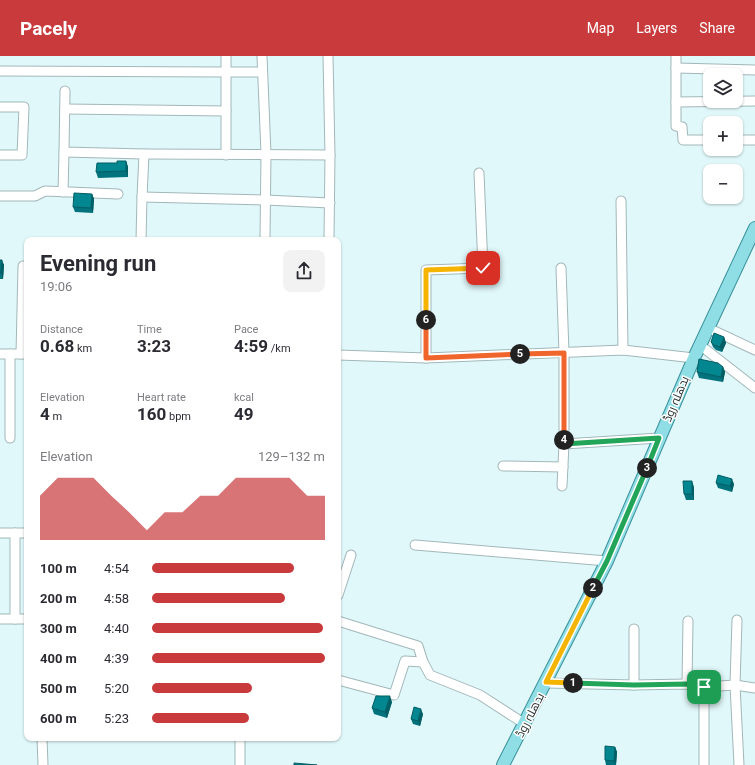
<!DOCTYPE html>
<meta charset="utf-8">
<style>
:root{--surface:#fff;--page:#f2f2f3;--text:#2b2b33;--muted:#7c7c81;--accent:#c93a3d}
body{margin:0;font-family:Roboto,Cairo,sans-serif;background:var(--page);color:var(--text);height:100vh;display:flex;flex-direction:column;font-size:15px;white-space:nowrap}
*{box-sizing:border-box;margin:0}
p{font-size:13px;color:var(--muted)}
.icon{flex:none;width:22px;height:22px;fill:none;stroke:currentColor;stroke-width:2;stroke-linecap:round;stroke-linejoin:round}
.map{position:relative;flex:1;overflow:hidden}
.panel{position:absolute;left:24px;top:181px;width:317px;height:504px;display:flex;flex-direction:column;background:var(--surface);border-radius:8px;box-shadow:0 1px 3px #0004}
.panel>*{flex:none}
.fabs{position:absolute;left:703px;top:12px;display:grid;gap:8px}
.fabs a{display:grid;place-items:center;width:40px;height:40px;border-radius:8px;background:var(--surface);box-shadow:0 1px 3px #0004;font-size:20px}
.pin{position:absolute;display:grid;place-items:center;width:34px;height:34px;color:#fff;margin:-17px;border-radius:8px;box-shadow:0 2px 6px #0006}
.km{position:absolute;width:20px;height:20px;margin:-10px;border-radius:50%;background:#222;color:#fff;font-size:11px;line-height:20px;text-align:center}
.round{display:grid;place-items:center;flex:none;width:42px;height:42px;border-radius:8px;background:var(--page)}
.head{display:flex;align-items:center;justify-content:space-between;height:68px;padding:0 16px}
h1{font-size:22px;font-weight:700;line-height:30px}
.stats{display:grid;grid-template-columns:repeat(3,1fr);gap:6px;height:68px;padding:4px 16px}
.stats div{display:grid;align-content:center}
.stats b{font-size:17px;font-weight:700}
.stats small{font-size:11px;font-weight:400}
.stats p{font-size:11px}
.chart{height:112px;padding:8px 16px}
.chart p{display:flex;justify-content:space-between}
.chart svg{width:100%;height:72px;margin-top:4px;fill:var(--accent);opacity:.7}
ul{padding:0 16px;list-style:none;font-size:13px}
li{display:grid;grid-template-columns:64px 48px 1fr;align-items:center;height:30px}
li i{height:10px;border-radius:5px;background:var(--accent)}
header{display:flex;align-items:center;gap:24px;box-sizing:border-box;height:56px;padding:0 20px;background:var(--accent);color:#fff}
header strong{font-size:19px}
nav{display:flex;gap:22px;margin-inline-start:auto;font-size:14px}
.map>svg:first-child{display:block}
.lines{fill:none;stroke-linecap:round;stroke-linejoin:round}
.minor-casing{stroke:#a2b7b9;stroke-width:11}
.major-casing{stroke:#39919a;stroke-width:14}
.minor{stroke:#fff;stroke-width:9}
.major{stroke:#8fdde5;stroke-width:12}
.wall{fill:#02737c}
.shaded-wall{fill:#015e65}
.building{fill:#028690;stroke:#015e65}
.split-1-casing{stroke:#fff;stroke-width:8}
.split-2-casing{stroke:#fff;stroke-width:8}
.split-3-casing{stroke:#fff;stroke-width:8}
.split-4-casing{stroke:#fff;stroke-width:8}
.split-5-casing{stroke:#fff;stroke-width:8}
.split-6-casing{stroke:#fff;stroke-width:8}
.split-7-casing{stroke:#fff;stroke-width:8}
.split-1{stroke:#22a559;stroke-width:5}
.split-2{stroke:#f5b400;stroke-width:5}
.split-3{stroke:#22a559;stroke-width:5}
.split-4{stroke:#22a559;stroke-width:5}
.split-5{stroke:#f0652b;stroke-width:5}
.split-6{stroke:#f0652b;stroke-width:5}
.split-7{stroke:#f5b400;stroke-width:5}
.labels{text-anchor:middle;stroke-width:3;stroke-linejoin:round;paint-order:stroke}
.street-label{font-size:12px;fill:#252e2f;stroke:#fff}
</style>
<header>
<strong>Pacely</strong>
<nav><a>Map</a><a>Layers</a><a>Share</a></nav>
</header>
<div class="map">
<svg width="755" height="709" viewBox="0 0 755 709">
<rect width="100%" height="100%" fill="#e1f8fa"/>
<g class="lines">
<g class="minor-casing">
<g id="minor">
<path d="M226,0v99"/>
<path d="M262,0l4,98 -1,86"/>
<path d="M328,0l2,99 -1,85"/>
<path d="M676,0v70l6,1 1,13h27"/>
<path d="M676,12l79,2"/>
<path d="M0,15l226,1h36"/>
<path d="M65,35l-1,61 80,2 186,1"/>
<path d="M676,46l79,-1"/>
<path d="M0,51h24l-2,48h-22"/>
<path d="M65,53l161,2"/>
<path d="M736,84h19"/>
<path d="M63,136l1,-40"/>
<path d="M0,140h35l10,-5 73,3"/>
<path d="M142,141l123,3 65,3"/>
<path d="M621,145l2,149"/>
<path d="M141,184l1,-43 2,-43"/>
<path d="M561,212l3,85v91l-2,42"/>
<path d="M708,272l47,22"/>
<path d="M700,289l55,43"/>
<path d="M0,298h27"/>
<path d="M21,298l2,-88"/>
<path d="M338,299l88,3 197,-8 71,8"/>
<path d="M426,302v-88l57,-2 -4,-95"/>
<path d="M10,382v-84"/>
<path d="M564,388l95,-6"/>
<path d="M503,410l60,1"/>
<path d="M0,477h27"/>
<path d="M15,477v86"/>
<path d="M415,489l192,16"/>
<path d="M338,539l13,-40"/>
<path d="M0,563h27"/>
<path d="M737,564l-2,65 4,80"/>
<path d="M338,565l80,25 5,16 7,13 50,20 45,29"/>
<path d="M634,573v56"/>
<path d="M338,624l56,15 11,-34 18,1"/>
<path d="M546,627l88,2 53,-1 17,3 31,-2 20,3"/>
<path d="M687,628l1,-63"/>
<path d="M42,682l1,27"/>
<path d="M240,682v27"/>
<path d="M704,709v-78"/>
</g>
</g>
<g class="major-casing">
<path id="major" d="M503,709l104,-204 87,-203 61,-130"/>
</g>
<use href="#minor" class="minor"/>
<use href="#major" class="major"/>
</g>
<g class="wall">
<path d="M126,105l2,6v10l-30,1 -2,-6 21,-9z"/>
<path d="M92,138l2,5 -1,14 -18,-1 -2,-5z"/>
<path d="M0,204l4,5 -1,14h-3z"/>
<path d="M724,281l2,6 -4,9 -6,-2 -3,-3 -2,-5z"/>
<path d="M723,311l2,5 -2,10 -24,-4 -2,-6z"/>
<path d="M716,427l18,1 -2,8 -14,-4z"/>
<path d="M694,431v13h-8l-2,-6z"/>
<path d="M392,646l-5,16 -13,-4 -2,-6z"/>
<path d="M423,658l-3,12 -7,-2 -2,-5z"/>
<path d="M615,691l2,5 -1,13h-10l-1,-5z"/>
</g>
<g class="shaded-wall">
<path d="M126,105l2,6v10l-2,-6z"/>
<path d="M92,138l2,5 -1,14 -2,-5z"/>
<path d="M2,204l2,5 -1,14 -2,-6z"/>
<path d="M724,281l2,6 -4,9 -2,-5z"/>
<path d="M723,311l2,5 -2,10 -2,-5z"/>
<path d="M732,423l2,5 -2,8 -2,-6z"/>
<path d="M692,425l2,6v13l-2,-6z"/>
<path d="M390,640l2,6 -5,16 -2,-6z"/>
<path d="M421,653l2,5 -3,12 -2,-5z"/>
<path d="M615,691l2,5 -1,13 -2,-4z"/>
</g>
<g class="building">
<path d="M117,105h9v10l-30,1 1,-9h20z"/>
<path d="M74,137l18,1 -1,14 -18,-1z"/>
<path d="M0,204h2l-1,13h-1z"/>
<path d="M714,277l10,4 -4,10 -6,-2 -3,-3z"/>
<path d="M699,303l19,4 5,4 -2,10 -24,-5z"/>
<path d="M718,419l14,4 -2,7 -14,-3z"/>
<path d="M683,425h9v13h-8z"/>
<path d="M376,640h14l-5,16 -13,-4z"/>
<path d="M414,651l7,2 -3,12 -7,-2z"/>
<path d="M605,690l10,1 -1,14 -9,-1z"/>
<path d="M294,707l23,2h-23z"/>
</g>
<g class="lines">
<g class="split-1-casing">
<path id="split-1" d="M573,627l61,2 53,-1 17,3"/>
</g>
<g class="split-2-casing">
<path id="split-2" d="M573,627l-27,-1 47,-94"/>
</g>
<g class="split-3-casing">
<path id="split-3" d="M593,532l14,-27 40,-93"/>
</g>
<g class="split-4-casing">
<path id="split-4" d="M564,384v4l95,-6 -12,30"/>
</g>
<g class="split-5-casing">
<path id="split-5" d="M520,298l44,-1v87"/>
</g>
<g class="split-6-casing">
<path id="split-6" d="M426,264v38l94,-4"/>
</g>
<g class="split-7-casing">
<path id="split-7" d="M426,264v-50l57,-2"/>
</g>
<use href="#split-1" class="split-1"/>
<use href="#split-2" class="split-2"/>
<use href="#split-3" class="split-3"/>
<use href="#split-4" class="split-4"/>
<use href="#split-5" class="split-5"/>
<use href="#split-6" class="split-6"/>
<use href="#split-7" class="split-7"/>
</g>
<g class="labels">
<g class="street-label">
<text transform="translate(676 343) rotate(-67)" y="4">بدھلہ روڈ</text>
<text transform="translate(530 659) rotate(-63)" y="4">بدھلہ روڈ</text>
</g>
</g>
</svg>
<div class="fabs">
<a><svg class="icon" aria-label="layers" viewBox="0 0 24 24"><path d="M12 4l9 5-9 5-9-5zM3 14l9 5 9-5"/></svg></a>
<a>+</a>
<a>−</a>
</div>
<div class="pin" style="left:704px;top:631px;background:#1e9e55"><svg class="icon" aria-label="arrive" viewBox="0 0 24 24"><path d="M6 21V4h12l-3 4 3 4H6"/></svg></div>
<div class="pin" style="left:483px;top:212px;background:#d93025"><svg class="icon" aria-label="check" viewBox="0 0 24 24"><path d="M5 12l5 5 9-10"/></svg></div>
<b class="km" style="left:573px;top:627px">1</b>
<b class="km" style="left:593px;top:532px">2</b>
<b class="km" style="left:647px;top:412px">3</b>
<b class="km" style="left:564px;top:384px">4</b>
<b class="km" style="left:520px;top:298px">5</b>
<b class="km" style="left:426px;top:264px">6</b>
<section class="panel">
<div class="head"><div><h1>Evening run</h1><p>19:06</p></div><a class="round"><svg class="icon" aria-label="share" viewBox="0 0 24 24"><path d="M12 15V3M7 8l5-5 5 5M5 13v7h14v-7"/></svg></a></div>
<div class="stats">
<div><p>Distance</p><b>0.68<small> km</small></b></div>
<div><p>Time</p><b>3:23</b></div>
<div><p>Pace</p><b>4:59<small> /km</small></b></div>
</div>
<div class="stats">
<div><p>Elevation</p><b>4<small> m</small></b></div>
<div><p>Heart rate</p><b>160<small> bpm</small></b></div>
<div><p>kcal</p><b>49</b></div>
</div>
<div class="chart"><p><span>Elevation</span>129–132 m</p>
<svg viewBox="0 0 160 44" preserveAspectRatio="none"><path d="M0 44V17L10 6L20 6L30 6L40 17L50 27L60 38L70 27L80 27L90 17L100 17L110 6L120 6L130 6L140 6L150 17L160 17V44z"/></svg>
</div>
<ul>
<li><b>100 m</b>4:54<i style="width:82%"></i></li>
<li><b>200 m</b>4:58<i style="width:77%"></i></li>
<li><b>300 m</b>4:40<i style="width:99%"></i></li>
<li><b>400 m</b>4:39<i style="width:100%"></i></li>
<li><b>500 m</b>5:20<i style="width:58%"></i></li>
<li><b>600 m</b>5:23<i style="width:56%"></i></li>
</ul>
</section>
</div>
